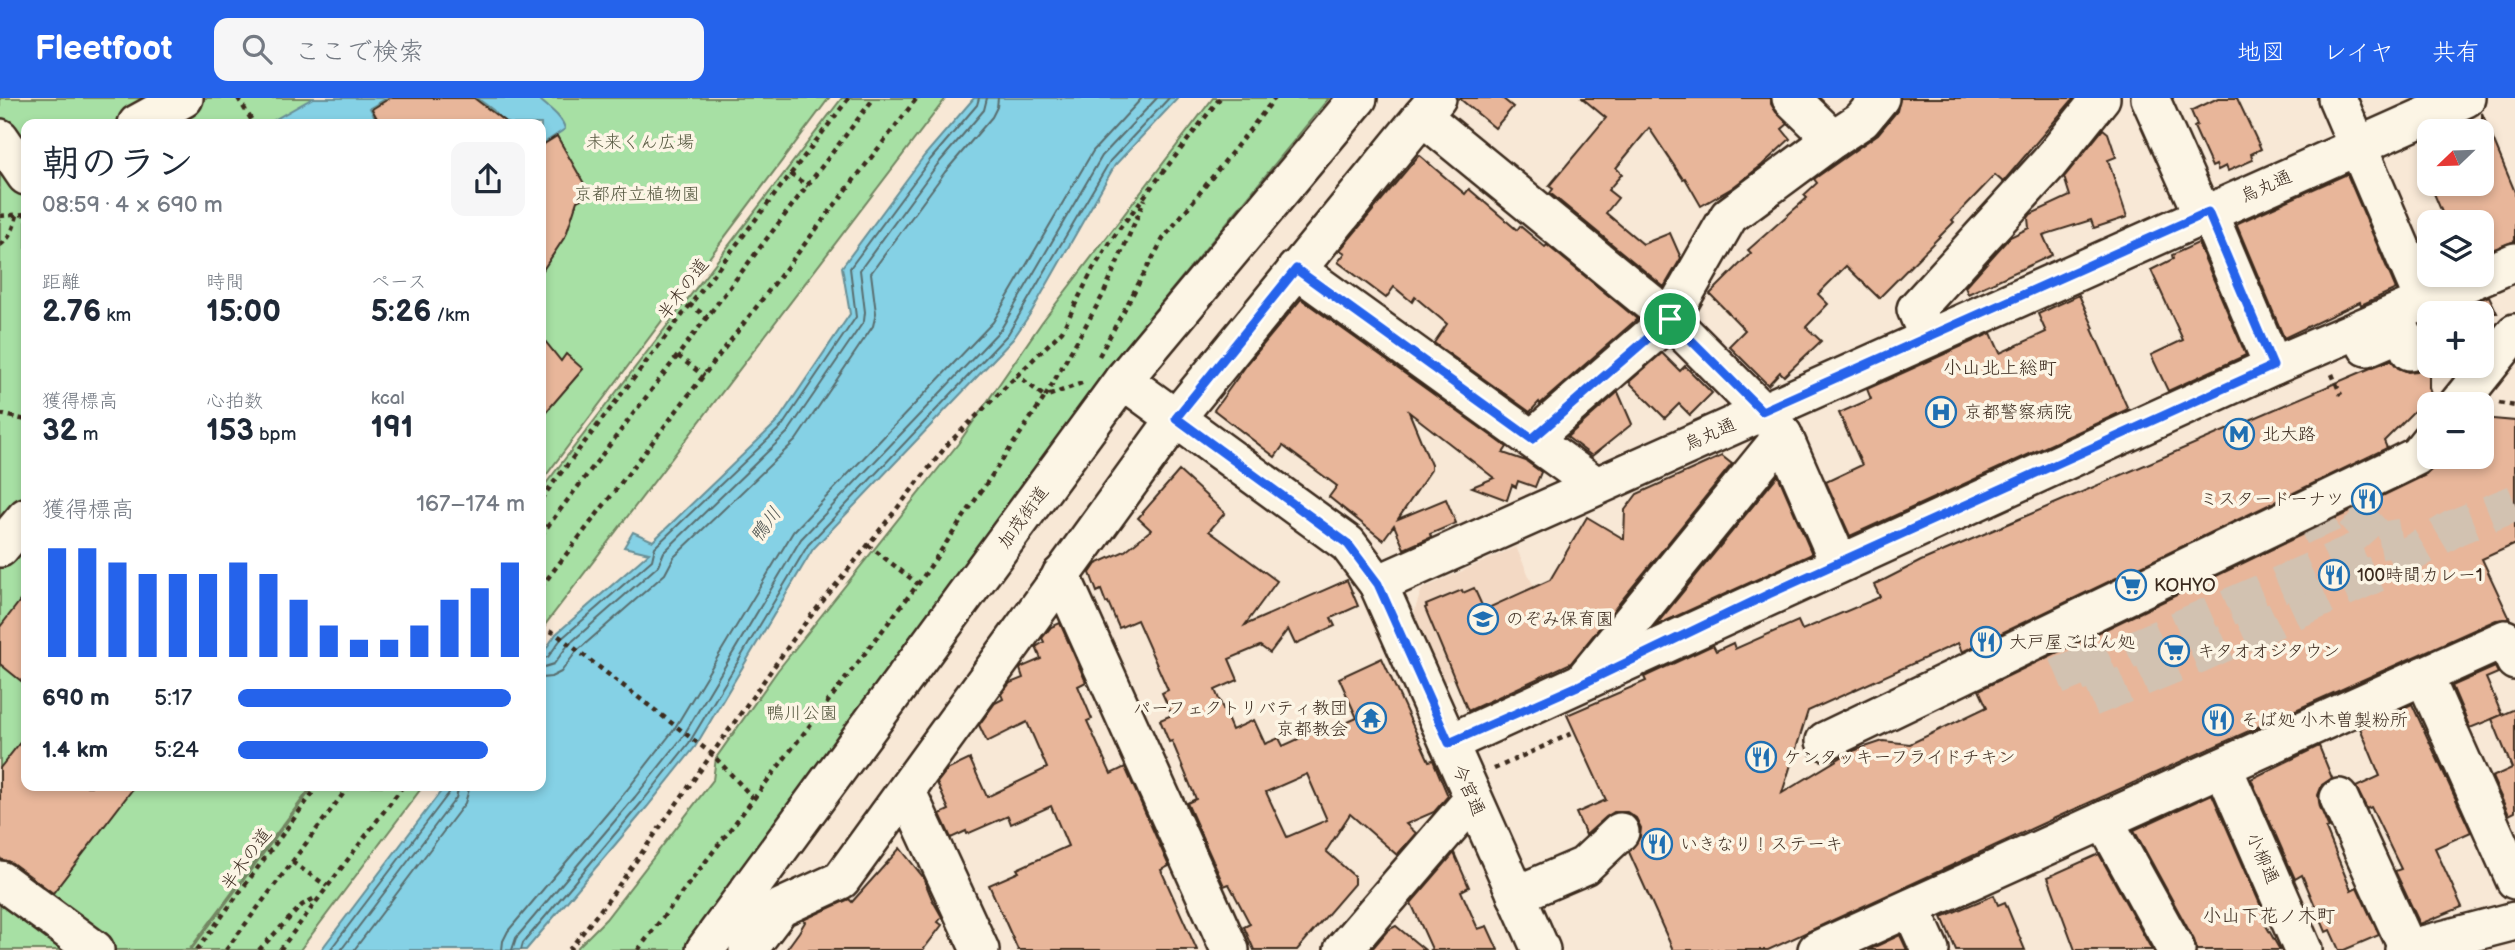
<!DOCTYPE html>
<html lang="ja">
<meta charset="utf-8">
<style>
:root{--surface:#fff;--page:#f6f6f7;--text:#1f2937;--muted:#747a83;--accent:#2563eb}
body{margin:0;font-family:"Balsamiq Sans","Klee One",sans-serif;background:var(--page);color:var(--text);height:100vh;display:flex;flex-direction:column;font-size:26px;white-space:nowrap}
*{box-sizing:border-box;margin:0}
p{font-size:23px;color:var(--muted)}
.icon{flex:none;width:38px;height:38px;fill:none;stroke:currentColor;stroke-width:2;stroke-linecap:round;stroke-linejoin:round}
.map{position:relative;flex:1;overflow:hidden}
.sheet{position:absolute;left:21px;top:21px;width:525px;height:672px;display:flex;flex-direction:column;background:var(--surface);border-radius:14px;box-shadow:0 4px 10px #0003}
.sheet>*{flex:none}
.needle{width:46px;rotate:247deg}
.fabs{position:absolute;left:2417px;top:21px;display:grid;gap:14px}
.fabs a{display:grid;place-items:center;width:77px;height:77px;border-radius:14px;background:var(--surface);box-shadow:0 4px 10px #0003;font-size:35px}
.pin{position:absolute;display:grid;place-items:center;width:60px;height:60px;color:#fff;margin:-30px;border:4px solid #fff;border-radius:50%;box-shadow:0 2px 7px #0007}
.round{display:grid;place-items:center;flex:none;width:74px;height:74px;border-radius:14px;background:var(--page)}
.overview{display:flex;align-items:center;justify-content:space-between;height:119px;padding:0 21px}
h1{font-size:38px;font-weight:800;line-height:52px}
.figures{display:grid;grid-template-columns:repeat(3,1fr);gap:10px;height:119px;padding:7px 21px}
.figures div{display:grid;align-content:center}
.figures b{font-size:30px;font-weight:800}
.figures small{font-size:19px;font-weight:400}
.figures p{font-size:19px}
.chart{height:196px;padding:14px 21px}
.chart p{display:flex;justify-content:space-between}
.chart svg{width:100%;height:126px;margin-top:7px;stroke:var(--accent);stroke-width:6}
ul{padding:0 21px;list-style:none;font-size:23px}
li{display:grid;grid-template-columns:112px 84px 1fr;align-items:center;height:52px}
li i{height:18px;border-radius:9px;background:var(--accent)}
header{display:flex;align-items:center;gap:42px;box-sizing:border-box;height:98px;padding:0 35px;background:var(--accent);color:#fff}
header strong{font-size:33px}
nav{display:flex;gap:38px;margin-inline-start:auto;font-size:24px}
.search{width:490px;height:63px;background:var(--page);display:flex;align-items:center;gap:18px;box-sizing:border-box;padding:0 24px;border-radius:14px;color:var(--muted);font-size:26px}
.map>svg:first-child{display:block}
.built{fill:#f3d9c4}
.green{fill:#a7e0a4;stroke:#718561;stroke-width:2}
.water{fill:#85d1e5;stroke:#678e95;stroke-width:2}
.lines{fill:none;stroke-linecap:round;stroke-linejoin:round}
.shore{stroke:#596d6e;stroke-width:2}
.building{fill:#e8b69a;stroke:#3b2a1e;stroke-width:2;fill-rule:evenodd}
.minor-tunnel{stroke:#d2c2b1;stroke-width:37;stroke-dasharray:37 18;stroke-linecap:butt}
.minor-casing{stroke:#3b2a1e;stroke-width:42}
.path{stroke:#3b2a1e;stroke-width:4.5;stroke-dasharray:5 5;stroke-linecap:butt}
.minor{stroke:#fcf5e5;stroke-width:37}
.route-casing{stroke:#fff;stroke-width:14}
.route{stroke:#2563eb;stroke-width:9}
.labels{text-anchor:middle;stroke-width:7;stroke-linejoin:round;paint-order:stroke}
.park-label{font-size:18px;fill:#565840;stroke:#fcf5e5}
.street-label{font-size:18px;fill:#3b2a1e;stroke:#fcf5e5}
.poi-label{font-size:18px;fill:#3b2a1e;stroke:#fcf5e5;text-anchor:start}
.neighbourhood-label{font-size:19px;fill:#3b2a1e;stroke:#fcf5e5}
.water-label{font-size:19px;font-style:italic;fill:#4e5450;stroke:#fcf5e5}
</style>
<header>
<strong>Fleetfoot</strong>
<div class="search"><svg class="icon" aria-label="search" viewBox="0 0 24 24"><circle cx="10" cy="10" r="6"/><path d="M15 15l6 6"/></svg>ここで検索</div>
<nav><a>地図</a><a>レイヤ</a><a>共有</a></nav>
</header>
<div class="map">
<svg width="2515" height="852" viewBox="0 0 2515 852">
<rect width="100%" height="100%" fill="#f8e8d6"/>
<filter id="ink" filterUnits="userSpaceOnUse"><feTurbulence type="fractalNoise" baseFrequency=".0143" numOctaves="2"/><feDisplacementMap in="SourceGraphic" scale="14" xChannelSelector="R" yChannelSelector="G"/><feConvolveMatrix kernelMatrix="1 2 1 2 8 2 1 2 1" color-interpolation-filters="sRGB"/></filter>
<g filter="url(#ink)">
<path class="built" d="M1516,449l35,78 -39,29 -68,28 -30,-70 8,-23z"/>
<g class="green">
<path d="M0,0h829l-288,384v-358h-515v662h286l-123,164h-189z"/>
<path d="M842,0h104l-405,532v-140z"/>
<path d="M1213,0h116l-224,273 -420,579h-110l31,-31 107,-139 3,-22 62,-88 180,-226 84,-122z"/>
<path d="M314,688h109l-123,164h-109z"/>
</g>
<g class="water">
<path d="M313,0h74l-17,10 6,11 -4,5h-105z"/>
<path d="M477,0h61c9,9 25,19 27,31l-21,14h-3v-19h-36l-12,-14z"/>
<path d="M974,0h204l-63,67 -83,146 -19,28 -200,210 -118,198 -48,60 -121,143h-205l124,-164h96v-130l15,-22 93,-81 -25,-6 9,-15 20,9 124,-119 73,-108 -8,-47 82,-111z"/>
</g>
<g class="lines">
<g class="shore">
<path d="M541,561l7,-2 13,-18 91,-79 3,-13 127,-121 74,-109 -6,-49 80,-108 47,-55 2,-7"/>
<path d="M541,570l13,-4 14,-19 90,-79 6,-14 124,-120 76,-111 1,-9 -5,-42 77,-105 47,-55 3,-12"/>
<path d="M541,580l10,-1 10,-5 15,-20 89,-78 9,-17 122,-117 77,-114 3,-13 -5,-40 74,-101 47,-55 5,-10 1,-9"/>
<path d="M330,852l119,-157 1,-7"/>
<path d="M341,852l115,-152 3,-12"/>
<path d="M354,852l111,-147 5,-17"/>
<path d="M502,852l1,-9 5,-10 119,-141 46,-59 120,-199 200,-210 100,-171 49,-53"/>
<path d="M512,852l4,-12 119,-141 47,-59 119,-199 200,-210 101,-173 55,-58"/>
<path d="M521,852l2,-7 119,-141 47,-59 119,-198 200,-211 102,-173 59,-63"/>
</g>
</g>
<g class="building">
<path d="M390,0h84l34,26h-128l-8,-15z"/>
<path d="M1459,0h43l11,9 -18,21z"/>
<path d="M1582,0h189v6l5,8 12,12 -6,5 8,10 -28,26 -30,23 -31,18 -16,-28 -2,1 -34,-51 -33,40 6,6 -14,16 10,8 -12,15 37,31 27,-11 11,25 -17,29 -114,-94 3,-4 -4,-3 57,-68z"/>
<path d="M1900,0h174l-71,84 -8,-7 -43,45 2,2 -75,76 -33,-32 -28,28 10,10 -22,23 15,14 -37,35 -4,-4 -12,13 -39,-39 16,-16 -35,-36 41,-41 -3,-3 59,-52 -3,-3 13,-12 -3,-4 64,-45 19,-23z"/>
<path d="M2218,0h19l24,51 -10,5 2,6 -25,11 -2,-5 -8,4 -2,-5 -4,2 -18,-40 3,-2 -6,-14z"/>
<path d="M2482,15l33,79v49l-33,13v-32h-36l-16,-38h52z"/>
<path d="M2103,31l5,4 8,24 -8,3 19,57 -33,11 -3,-8 -48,15 9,20 -84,39 -3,-7 45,-50 19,-9 -1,-10 3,-4 39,-18 -6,-19z"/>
<path d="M557,38l33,58 -13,7 -11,34 -25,38v-127z"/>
<path d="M1419,57l46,39 4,-5 48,41 3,-4 25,21 2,-2 90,74 -97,85 -1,-2 -9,10 -96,-69 13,-19 -32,-27 -3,5 -18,-15 -8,11 -48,-36 7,-9 -5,-3z"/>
<path d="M2347,76l49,115 -35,16 -1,-3 -76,36 -47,-112 1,-3z"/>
<path d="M2198,145l48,112 -78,36 -17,-36 32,-15 -32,-70 22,-11 -1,-4z"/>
<path d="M2079,197l15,33 -2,1 36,80 -278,127 -24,-54 36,-17 -23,-52 32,-14 -4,-10 124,-56 9,20 46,-21 -8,-18z"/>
<path d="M2489,198l8,17h-48z"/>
<path d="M1301,201l206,148 -4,6 23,8 15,11 -6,15 -17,-6 -2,6 -4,-2 -5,15 -35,-13 22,-9 -85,-66 22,53v5l-33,49 48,-20 10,24 -26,11 1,3 -27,12 -10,-24 -11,15 -54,-43 8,-11 -54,-40 -8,11 -61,-47 34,-47z"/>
<path d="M541,238l20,25 5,-7 17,15 -42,49z"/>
<path d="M1662,255l18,18 5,-5 27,27 -22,22 -11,-11 -14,14 -36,-36z"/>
<path d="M2429,260v30l2,6 -47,47 3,7 -425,204 -4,-9 -150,68 -26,82 68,-41 33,-11 27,3 77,-37 -8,-17 447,-215 17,-18h39v-39l33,3v123l-33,15 28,60 -14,1 -452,203 -276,127h-95l-44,-98 11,-15 1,-9 -5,-10 -9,-6h-13l-8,5 -20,18 -10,-22 30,-13 -39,-85 79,-34 -2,-4 69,-32 3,6 17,-8 2,6 63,-28 4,9 78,-33 -6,-12 47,-24 452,-194 18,-7 7,8 10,4 9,-1 9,-7z"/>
<path d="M1618,294l14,32 -40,32 -25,-19z"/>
<path d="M1722,358l10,8 -161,199 -103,48 -43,-103 2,-1 -1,-2 36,-15 1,3 11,-5 10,22 66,-30 37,-63 37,22 1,-29 12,-16z"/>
<path d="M1179,373l46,42 -16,18 68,50 -32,44 102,-45 11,26 -27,12 4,8 -40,18 -7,-15 -18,24 -10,-7 -31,13 9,21 -23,10 17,40 22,-10 11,24 14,-6 4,8 35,-16 3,4 36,-16 -18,-40 43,-20 47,103 4,-1 15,36 -14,16 -28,12 10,9 -19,22 -47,-41 -24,37 28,25v8l-57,66h-43l-10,-23 6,-3 -21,-40 -5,2 -37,-83 9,-4 -24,-58 -3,1 -9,-22 12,-5 -10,-22 6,-3 -31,-70 -18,8 -11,-26 -2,1 -5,-13 -4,2 -7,-19 6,-9 29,-13 26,-21 -13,-12zM1307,676l20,46 -40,17 -21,-45z"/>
<path d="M1778,377l34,79 -157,72z"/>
<path d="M26,495v92l-26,-21v-37z"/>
<path d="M1060,525l26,59 -8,4 14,33 -5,2 24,53 14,-7 44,99 -8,4 36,80h-179l-29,-65 30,-13 -2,-3 51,-23 -17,-40 -40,18 -3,-8 -41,18 -1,-3 -15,7 -11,-24 9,-4 -12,-27 10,-13 23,-11 17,38 60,-29 -20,-46 -40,20 -8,-17 16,-22 8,-4 -2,-5 9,-11 13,-5 -3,-9 2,-2 19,-8 -5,-12 8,-5 -2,-4 9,-11z"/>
<path d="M2495,569l3,6 -12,5 16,37 -32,13 -18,-42z"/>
<path d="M2412,606l59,128 -36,16 27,59 -42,17 -25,-53 6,-2 -30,-62 -4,2 -11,-22 24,-11 -20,-48z"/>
<path d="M2515,611v103l-6,3 -17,-38 20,-9 -20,-49z"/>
<path d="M26,637v51h109l-82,107 -41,-30 -12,-4v-91z"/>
<path d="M2319,648l13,32 -10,7 -4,10 2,12 9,21 -3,1 25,61 6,-3 22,48 -35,15h-5l-9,-20 -4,2 -24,-57 -7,4 -44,-100z"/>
<path d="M2212,696l55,126 -3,2 16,28h-83l-3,-10 -60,-110z"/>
<path d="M900,750l23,29 9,22 10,18 -4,5 4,3 -19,25h-137l13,-18 6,-10 -2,-2 46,-21 3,3z"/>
<path d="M1454,755l15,34 -8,4 17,38 9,-3 11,24h-68l2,-1 -21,-46z"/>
<path d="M2099,756l53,96h-77l-27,-73z"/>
<path d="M1994,797l4,10 7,-3 20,48h-69l-14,-33z"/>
<path d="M1396,828l29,24h-54l17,-20z"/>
<path d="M1900,837l7,15h-39z"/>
</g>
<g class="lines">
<g class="minor-tunnel">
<path d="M2299,429l41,-17 13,2 26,29"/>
<path d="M2083,519l-26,11 30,72 113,-46 182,-83 72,-43 61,-25"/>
<path d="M2077,576l302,-133 22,-4"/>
</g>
<g class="minor-casing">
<g id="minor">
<path d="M1791,0l42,41"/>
<path d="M2150,0l52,116"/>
<path d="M2337,0l87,203"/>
<path d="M1422,18l248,203 -138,120"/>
<path d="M137,26l47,-26"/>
<path d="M0,40l26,38"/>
<path d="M2208,114l65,154"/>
<path d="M1296,171l299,216"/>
<path d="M1928,239l-12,-28 133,-146 52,-65"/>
<path d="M2365,245l2,4 35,-15 8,19"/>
<path d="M1123,282l225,164 30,40 163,366"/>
<path d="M2458,306l57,-71"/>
<path d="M1783,337l56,128"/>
<path d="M0,450l26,-31"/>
<path d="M1061,477l169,375"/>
<path d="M1378,486l1088,-486"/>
<path d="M1587,578l196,-241 -21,-24 -92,-92 59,-103 104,-77 29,-19 18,-22"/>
<path d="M2424,578l91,204"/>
<path d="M1825,643l570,-274 22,-11 12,-15"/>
<path d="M1449,645l824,-377 242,-104"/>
<path d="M2223,669l80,183"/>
<path d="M907,694l73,158"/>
<path d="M2339,700l69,151"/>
<path d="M2104,722l72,130"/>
<path d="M0,782l95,70"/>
<path d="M1516,797l68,-29 36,-34"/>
<path d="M1911,810l19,42"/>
<path d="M705,852l418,-570 235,-282"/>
<path d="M748,852l32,-42 61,-28 335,-462 261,-320"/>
<path d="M1343,852l130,-151"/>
<path d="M1817,852l688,-311 10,22"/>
<path d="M2404,852l111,-29"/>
</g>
</g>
<g class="path">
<path d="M238,0l16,26"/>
<path d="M790,76l18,12"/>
<path d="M0,118l26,-2"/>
<path d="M0,147c11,-7 14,-18 17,-30"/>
<path d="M689,206l18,13"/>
<path d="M678,258l26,20"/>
<path d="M1099,258l64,-117 112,-141"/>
<path d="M2332,276l9,21"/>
<path d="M1082,285l-37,14 58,-102 42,-96"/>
<path d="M2499,305l16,3"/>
<path d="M0,316l26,6"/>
<path d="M541,401l308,-401"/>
<path d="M541,437l333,-437"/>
<path d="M868,447l50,39"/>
<path d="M541,489l376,-489"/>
<path d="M541,528l15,8 156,120 41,44"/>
<path d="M1494,671l81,-37"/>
<path d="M292,764l35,24"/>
<path d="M197,852l121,-164"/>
<path d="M226,852l123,-164"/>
<path d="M259,852l43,-45 15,-8"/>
<path d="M280,852l123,-164"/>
<path d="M569,852l40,-51 193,-272 66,-82 80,-101 114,-113 31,-62 24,-37 103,-134"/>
<path d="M638,852l283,-370 124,-183 -28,-22"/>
</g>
<use href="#minor" class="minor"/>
</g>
</g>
<g class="lines" filter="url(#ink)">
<g class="route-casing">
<path id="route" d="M2208,114l65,154 -504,228 -189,91 -131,58 -71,-159 -30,-40 -172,-126 120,-149 236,170 138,-120 92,92z"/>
</g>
<use href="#route" class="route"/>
</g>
<defs>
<g id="hospital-ring" transform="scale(1.575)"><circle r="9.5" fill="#fcf5e5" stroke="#1f6fb2" stroke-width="1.5"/><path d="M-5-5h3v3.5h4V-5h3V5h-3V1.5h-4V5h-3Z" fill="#1f6fb2"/></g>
<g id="metro-ring" transform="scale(1.575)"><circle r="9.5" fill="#fcf5e5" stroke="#1f6fb2" stroke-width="1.5"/><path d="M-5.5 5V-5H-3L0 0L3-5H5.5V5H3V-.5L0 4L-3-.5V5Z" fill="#1f6fb2"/></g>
<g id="restaurant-ring" transform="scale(1.575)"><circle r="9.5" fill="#fcf5e5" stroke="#1f6fb2" stroke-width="1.5"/><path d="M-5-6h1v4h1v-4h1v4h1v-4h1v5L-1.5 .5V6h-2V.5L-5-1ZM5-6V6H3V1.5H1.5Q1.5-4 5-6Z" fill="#1f6fb2"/></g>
<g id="supermarket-ring" transform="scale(1.575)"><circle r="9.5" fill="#fcf5e5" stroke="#1f6fb2" stroke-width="1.5"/><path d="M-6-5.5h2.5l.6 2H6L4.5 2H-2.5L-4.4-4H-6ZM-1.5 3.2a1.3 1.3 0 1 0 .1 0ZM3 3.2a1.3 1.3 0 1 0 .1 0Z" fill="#1f6fb2"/></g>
<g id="school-ring" transform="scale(1.575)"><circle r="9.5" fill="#fcf5e5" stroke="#1f6fb2" stroke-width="1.5"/><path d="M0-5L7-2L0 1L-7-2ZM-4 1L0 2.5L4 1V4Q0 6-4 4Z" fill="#1f6fb2"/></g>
<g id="temple-ring" transform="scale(1.575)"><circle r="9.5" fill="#fcf5e5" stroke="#1f6fb2" stroke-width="1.5"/><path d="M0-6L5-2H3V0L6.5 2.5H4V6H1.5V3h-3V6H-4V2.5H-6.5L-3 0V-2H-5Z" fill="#1f6fb2"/></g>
</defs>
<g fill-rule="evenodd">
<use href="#hospital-ring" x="1941" y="314"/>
<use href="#metro-ring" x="2239" y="336"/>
<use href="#restaurant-ring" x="2367" y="401"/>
<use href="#restaurant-ring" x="2334" y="477"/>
<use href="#supermarket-ring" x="2131" y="487"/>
<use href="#school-ring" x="1483" y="521"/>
<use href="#restaurant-ring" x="1986" y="544"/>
<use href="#supermarket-ring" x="2174" y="553"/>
<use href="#temple-ring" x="1371" y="620"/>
<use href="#restaurant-ring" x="2218" y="622"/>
<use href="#restaurant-ring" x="1761" y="659"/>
<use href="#restaurant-ring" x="1657" y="746"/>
</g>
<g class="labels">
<g class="park-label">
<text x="640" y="50">未来くん広場</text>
<text x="637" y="102">京都府立植物園</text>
<text x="802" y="621">鴨川公園</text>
</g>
<g class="street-label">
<text transform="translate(2266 88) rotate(-24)" y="6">烏丸通</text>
<text transform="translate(683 191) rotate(-53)" y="6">半木の道</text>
<text transform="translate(1710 336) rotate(-24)" y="6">烏丸通</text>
<text transform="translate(1023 419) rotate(-54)" y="6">加茂街道</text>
<text transform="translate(1469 692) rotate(66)" y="6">今宮通</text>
<text transform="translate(2263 760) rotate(66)" y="6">小柳通</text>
<text transform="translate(246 761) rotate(-54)" y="6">半木の道</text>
</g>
<g class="poi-label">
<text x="1964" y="320">京都警察病院</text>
<text x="2262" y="342">北大路</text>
<text x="2344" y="407" text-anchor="end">ミスタードーナツ</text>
<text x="2357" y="483">100時間カレー1</text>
<text x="2154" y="493">KOHYO</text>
<text x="1506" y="527">のぞみ保育園</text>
<text x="2009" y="550">大戸屋ごはん処</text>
<text x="2197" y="559">キタオオジタウン</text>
<text x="1348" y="616" text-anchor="end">パーフェクトリバティ教団<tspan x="1348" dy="21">京都教会</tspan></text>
<text x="2241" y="628">そば処 小木曽製粉所</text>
<text x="1784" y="665">ケンタッキーフライドチキン</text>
<text x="1680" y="752">いきなり！ステーキ</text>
</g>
<g class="neighbourhood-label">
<text x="2000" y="276">小山北上総町</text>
<text x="2269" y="824">小山下花ノ木町</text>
</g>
<g class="water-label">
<text transform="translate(765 426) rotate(-53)" y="7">鴨川</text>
</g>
</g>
</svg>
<div class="fabs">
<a><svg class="needle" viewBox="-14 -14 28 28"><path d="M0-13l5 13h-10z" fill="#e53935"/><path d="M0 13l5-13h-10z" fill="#747a83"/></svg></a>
<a><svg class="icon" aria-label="layers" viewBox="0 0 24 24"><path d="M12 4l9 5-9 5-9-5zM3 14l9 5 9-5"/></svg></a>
<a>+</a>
<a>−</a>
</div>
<div class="pin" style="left:1670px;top:221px;background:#1e9e55"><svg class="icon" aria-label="arrive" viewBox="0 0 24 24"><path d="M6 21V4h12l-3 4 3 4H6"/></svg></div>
<section class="sheet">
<div class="overview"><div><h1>朝のラン</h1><p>08:59 · 4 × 690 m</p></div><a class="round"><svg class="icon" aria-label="share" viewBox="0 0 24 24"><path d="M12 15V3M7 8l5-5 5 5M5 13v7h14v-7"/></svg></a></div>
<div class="figures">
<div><p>距離</p><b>2.76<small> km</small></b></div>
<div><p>時間</p><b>15:00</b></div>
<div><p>ペース</p><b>5:26<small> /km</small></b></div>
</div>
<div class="figures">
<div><p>獲得標高</p><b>32<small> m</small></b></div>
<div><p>心拍数</p><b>153<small> bpm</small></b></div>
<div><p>kcal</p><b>191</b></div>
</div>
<div class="chart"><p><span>獲得標高</span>167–174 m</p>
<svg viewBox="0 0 160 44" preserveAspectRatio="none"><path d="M5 44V6M15 44V6M25 44V11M35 44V15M45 44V15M55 44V15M65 44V11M75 44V15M85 44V24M95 44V33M105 44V38M115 44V38M125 44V33M135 44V24M145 44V20M155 44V11"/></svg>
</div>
<ul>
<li><b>690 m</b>5:17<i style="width:95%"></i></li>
<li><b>1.4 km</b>5:24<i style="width:87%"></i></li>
</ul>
</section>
</div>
